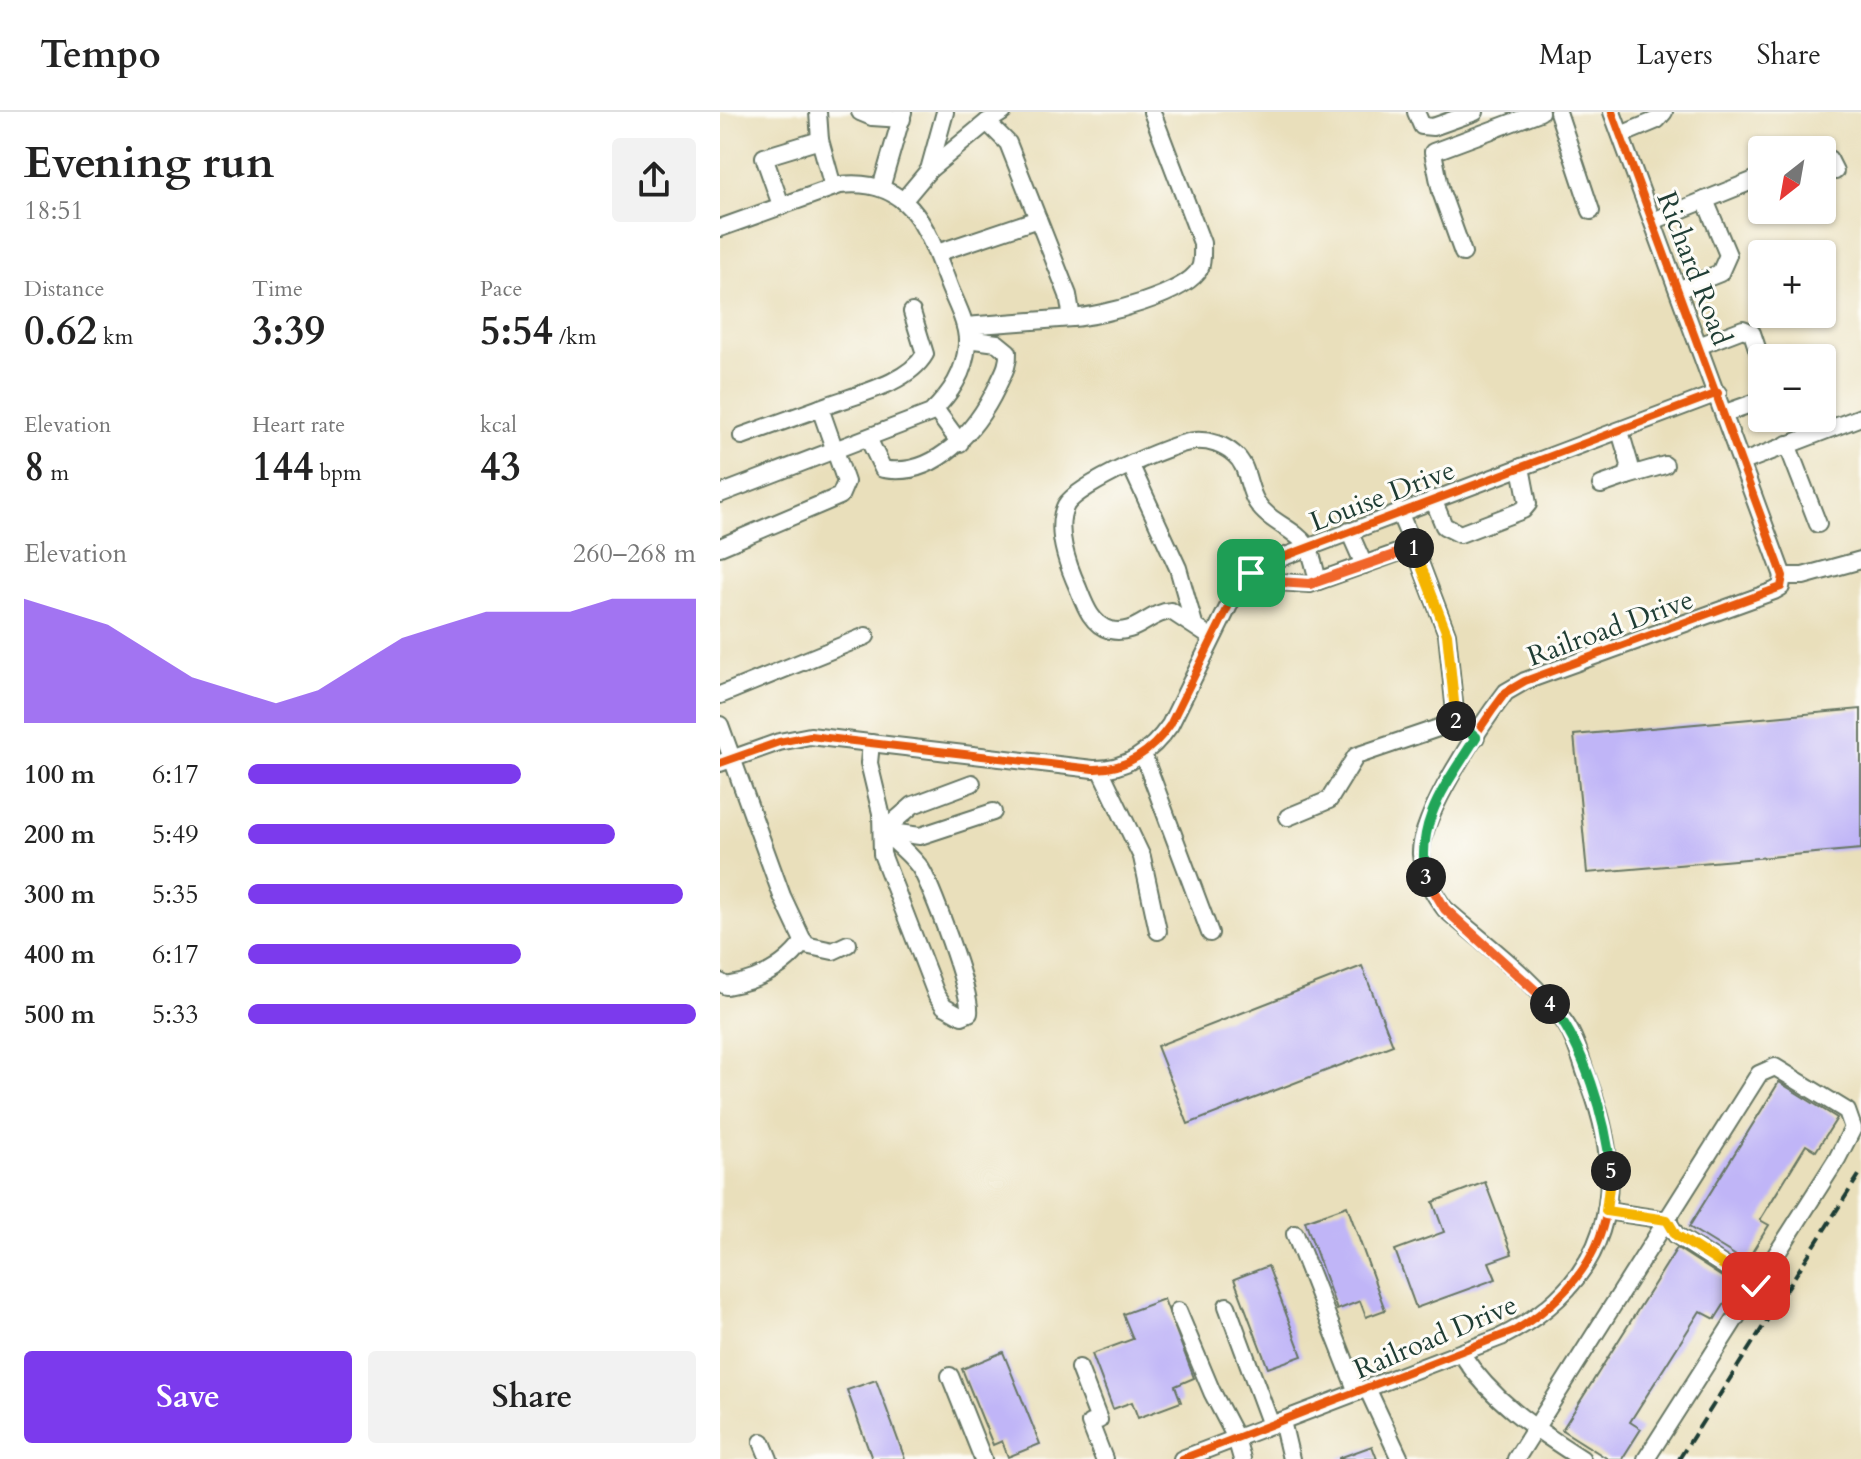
<!DOCTYPE html>
<meta charset="utf-8">
<style>
:root{--surface:#fff;--page:#f2f2f2;--text:#222;--muted:#767676;--line:#e0e0e0;--accent:#7c3aed}
body{margin:0;font-family:Cardo,serif;background:var(--page);color:var(--text);height:100vh;display:flex;flex-direction:column;font-size:30px;white-space:nowrap}
*{box-sizing:border-box;margin:0}
p{font-size:26px;color:var(--muted)}
.icon{flex:none;width:44px;height:44px;fill:none;stroke:currentColor;stroke-width:2;stroke-linecap:round;stroke-linejoin:round}
.map{position:relative;flex:1;overflow:hidden}
.side{display:flex;flex-direction:column;background:var(--surface);width:720px}
.side>*{flex:none}
.needle{width:52px;rotate:211deg}
.controls{position:absolute;left:1028px;top:24px;display:grid;gap:16px}
.controls a{display:grid;place-items:center;width:88px;height:88px;border-radius:8px;background:var(--surface);box-shadow:0 2px 6px #0004;font-size:40px}
.pin{position:absolute;display:grid;place-items:center;width:68px;height:68px;color:#fff;margin:-34px;border-radius:16px;box-shadow:0 4px 12px #0006}
.km{position:absolute;width:40px;height:40px;margin:-20px;border-radius:50%;background:#222;color:#fff;font-size:22px;line-height:40px;text-align:center}
.round{display:grid;place-items:center;flex:none;width:84px;height:84px;border-radius:8px;background:var(--page)}
.headline{display:flex;align-items:center;justify-content:space-between;height:136px;padding:0 24px}
h1{font-size:44px;font-weight:600;line-height:60px}
.stats{display:grid;grid-template-columns:repeat(3,1fr);gap:12px;height:136px;padding:8px 24px}
.stats div{display:grid;align-content:center}
.stats b{font-size:40px;font-weight:600}
.stats small{font-size:22px;font-weight:400}
.stats p{font-size:22px}
.chart{height:224px;padding:16px 24px}
.chart p{display:flex;justify-content:space-between}
.chart svg{width:100%;height:144px;margin-top:8px;fill:var(--accent);opacity:.7}
.button{display:flex;gap:16px;margin-top:auto;padding:16px 24px}
.button a{flex:1;height:92px;border-radius:8px;background:var(--accent);color:#fff;font-size:32px;font-weight:600;line-height:92px;text-align:center}
.button a+a{background:var(--page);color:var(--text)}
ul{padding:0 24px;list-style:none;font-size:26px}
li{display:grid;grid-template-columns:128px 96px 1fr;align-items:center;height:60px}
li i{height:20px;border-radius:10px;background:var(--accent)}
header{display:flex;align-items:center;gap:48px;box-sizing:border-box;height:112px;padding:0 40px;background:var(--surface);border-bottom:2px solid var(--line)}
header strong{font-size:38px}
nav{display:flex;gap:44px;margin-inline-start:auto;font-size:28px}
main{display:flex;flex:1;min-height:0}
.map>svg:first-child{display:block}
.building{fill:#c0b5f7}
.lines{fill:none;stroke-linecap:round;stroke-linejoin:round}
.minor-casing{stroke:#667663;stroke-width:20}
.minor{stroke:#fff;stroke-width:16}
.rail{stroke:#1f3d34;stroke-width:4;stroke-dasharray:12 6;stroke-linecap:butt}
.cycleway-casing{stroke:#fdfcf7;stroke-width:13}
.cycleway{stroke:#e8590c;stroke-width:8}
.split-1-casing{stroke:#fff;stroke-width:16}
.split-2-casing{stroke:#fff;stroke-width:16}
.split-3-casing{stroke:#fff;stroke-width:16}
.split-4-casing{stroke:#fff;stroke-width:16}
.split-5-casing{stroke:#fff;stroke-width:16}
.split-6-casing{stroke:#fff;stroke-width:16}
.split-1{stroke:#f0652b;stroke-width:10}
.split-2{stroke:#f5b400;stroke-width:10}
.split-3{stroke:#22a559;stroke-width:10}
.split-4{stroke:#f0652b;stroke-width:10}
.split-5{stroke:#22a559;stroke-width:10}
.split-6{stroke:#f5b400;stroke-width:10}
.labels{text-anchor:middle;stroke-width:6;stroke-linejoin:round;paint-order:stroke}
.street-label{font-size:28px;fill:#1f3d34;stroke:#fdfcf7}
</style>
<header>
<strong>Tempo</strong>
<nav><a>Map</a><a>Layers</a><a>Share</a></nav>
</header>
<main>
<section class="side">
<div class="headline"><div><h1>Evening run</h1><p>18:51</p></div><a class="round"><svg class="icon" aria-label="share" viewBox="0 0 24 24"><path d="M12 15V3M7 8l5-5 5 5M5 13v7h14v-7"/></svg></a></div>
<div class="stats">
<div><p>Distance</p><b>0.62<small> km</small></b></div>
<div><p>Time</p><b>3:39</b></div>
<div><p>Pace</p><b>5:54<small> /km</small></b></div>
</div>
<div class="stats">
<div><p>Elevation</p><b>8<small> m</small></b></div>
<div><p>Heart rate</p><b>144<small> bpm</small></b></div>
<div><p>kcal</p><b>43</b></div>
</div>
<div class="chart"><p><span>Elevation</span>260–268 m</p>
<svg viewBox="0 0 160 44" preserveAspectRatio="none"><path d="M0 44V6L10 10L20 14L30 22L40 30L50 34L60 38L70 34L80 26L90 18L100 14L110 10L120 10L130 10L140 6L150 6L160 6V44z"/></svg>
</div>
<ul>
<li><b>100 m</b>6:17<i style="width:61%"></i></li>
<li><b>200 m</b>5:49<i style="width:82%"></i></li>
<li><b>300 m</b>5:35<i style="width:97%"></i></li>
<li><b>400 m</b>6:17<i style="width:61%"></i></li>
<li><b>500 m</b>5:33<i style="width:100%"></i></li>
</ul>
<div class="button"><a>Save</a><a>Share</a></div>
</section>
<div class="map">
<svg width="1141" height="1347" viewBox="0 0 1141 1347">
<rect width="100%" height="100%" fill="#fdfcf7"/>
<filter id="ink" filterUnits="userSpaceOnUse"><feTurbulence type="fractalNoise" baseFrequency=".0125" numOctaves="2"/><feDisplacementMap in="SourceGraphic" scale="16" xChannelSelector="R" yChannelSelector="G"/><feConvolveMatrix kernelMatrix="1 2 1 2 8 2 1 2 1" color-interpolation-filters="sRGB"/></filter>
<filter id="wash" filterUnits="userSpaceOnUse"><feTurbulence type="fractalNoise" baseFrequency=".006" numOctaves="4" result="noise"/><feDisplacementMap in="SourceGraphic" scale="32" xChannelSelector="R" yChannelSelector="G"/><feGaussianBlur stdDeviation="1.8" result="paint"/><feColorMatrix in="noise" values="0 0 0 0 0 0 0 0 0 0 0 0 0 0 0 0 0 1.4 0 .05"/><feComposite in="paint" operator="in"/></filter>
<g filter="url(#wash)">
<rect width="100%" height="100%" fill="#e9dfbb"/>
<g id="blocks">
<g class="building">
<path d="M1141,597v140l-274,24 -13,-138z"/>
<path d="M642,854l31,79 -205,79 -31,-78z"/>
<path d="M1059,970l58,36 -21,33 -10,-6 -46,75 9,5 -23,37 -57,-35z"/>
<path d="M765,1070l27,72 -23,8 7,17 -80,29 -21,-58 49,-18 -11,-30z"/>
<path d="M627,1094l38,104 -19,7 -6,-16 -23,9 -32,-89z"/>
<path d="M957,1136l59,38 -21,33 -15,-8 -70,111 11,7 -19,30h-14l-46,-29z"/>
<path d="M548,1154l34,90 -34,12 -34,-89z"/>
<path d="M444,1187l30,79 -19,8 6,16 -43,16 -6,-16 -19,7 -21,-55 41,-15 -10,-25z"/>
<path d="M283,1240l37,92 -32,13 -6,-16 -9,4 -31,-76z"/>
<path d="M156,1268l29,79h-33l-25,-69z"/>
<path d="M652,1334l5,13h-38v-1z"/>
</g>
</g>
</g>
<g filter="url(#ink)">
<use href="#blocks" fill-opacity="0" stroke="#667663" stroke-width="2"/>
<g class="lines">
<g class="minor-casing">
<g id="minor">
<path d="M98,0l2,28"/>
<path d="M140,0l12,5 30,2"/>
<path d="M696,0l6,14 11,1 42,-15"/>
<path d="M838,0l33,99"/>
<path d="M892,0l171,464"/>
<path d="M901,23l36,-15 7,-8"/>
<path d="M1102,44l7,3 6,12"/>
<path d="M209,58l58,-48 16,-10"/>
<path d="M161,76l22,-76"/>
<path d="M183,89l26,-31 16,-58"/>
<path d="M61,93l-17,-48 56,-17 13,47"/>
<path d="M933,109l109,-44"/>
<path d="M0,116l120,-43c72,-8 88,46 109,101 7,18 19,38 18,58 -2,29 -16,49 -36,69l-211,81"/>
<path d="M217,141l101,-34"/>
<path d="M743,141l-22,-61 -8,-40 107,-40"/>
<path d="M960,177l40,-16 8,-18 -23,-55"/>
<path d="M352,206c29,-2 114,-23 128,-50 3,-7 2,-17 2,-25l-50,-131"/>
<path d="M245,214l107,-8 -4,-23 -60,-152 -21,-21"/>
<path d="M981,233l42,-16 9,4 10,30"/>
<path d="M215,297l25,34"/>
<path d="M1005,301l37,-13"/>
<path d="M22,324l78,-28"/>
<path d="M148,326l15,31c52,10 94,-40 114,-82 5,-12 12,-21 11,-35l-11,-9 -30,-4"/>
<path d="M1067,332l31,80"/>
<path d="M1023,350l118,-45"/>
<path d="M411,354l47,102 16,56"/>
<path d="M907,364l38,-11"/>
<path d="M881,373l26,-9 3,-11 -10,-34"/>
<path d="M713,387l11,27 16,8 63,-24 5,-6 -7,-37"/>
<path d="M629,419l15,34"/>
<path d="M0,435l120,-51 6,-14 -26,-74c33,-13 87,-23 105,-54l-13,-42"/>
<path d="M694,435l33,87 9,88 20,15"/>
<path d="M542,453l15,17 33,2 104,-37 -15,-35"/>
<path d="M1063,464h20l58,-16"/>
<path d="M492,526l-41,-27c-22,1 -35,25 -61,19 -19,-5 -26,-27 -32,-42 -10,-22 -24,-60 -12,-83 12,-20 105,-62 129,-64 14,-1 29,4 39,13 15,12 13,34 23,49 12,19 38,26 50,43 6,9 8,25 11,35"/>
<path d="M0,583l146,-59"/>
<path d="M0,613l62,171 23,49 28,6 15,-7"/>
<path d="M151,631l-2,20 12,50 1,41 54,140 8,12 18,10 7,-3c4,-16 -39,-132 -50,-147 -10,-13 -24,-24 -36,-35"/>
<path d="M423,642l67,179"/>
<path d="M0,651l59,-21 31,-6 283,33c33,1 59,-18 77,-44l65,-132 27,-28 456,-172"/>
<path d="M380,657l42,88 16,74"/>
<path d="M568,705l41,-17 27,-44 100,-34"/>
<path d="M163,719l37,5 73,-24"/>
<path d="M163,719l30,-26 59,-22"/>
<path d="M0,870l6,4c32,-5 59,-18 78,-45"/>
<path d="M886,1099l61,9 9,15 80,51"/>
<path d="M575,1122l62,158"/>
<path d="M507,1194l44,119"/>
<path d="M458,1199l34,81 24,46 6,21"/>
<path d="M741,1241c31,48 74,76 121,106"/>
<path d="M359,1256l20,52 -9,3 14,36"/>
<path d="M230,1264l33,83"/>
<path d="M647,1276l33,71"/>
<path d="M562,1309l9,38"/>
<path d="M42,1330l7,17"/>
<path d="M462,1347l319,-122c108,-54 129,-145 89,-252 -8,-20 -13,-45 -25,-62 -32,-45 -79,-78 -120,-114 -13,-17 -22,-33 -24,-55 -2,-37 61,-131 85,-162l19,-11 249,-90 7,-4 2,-11"/>
<path d="M796,1347l243,-385 16,-7 72,44 6,17 -16,31 -191,300"/>
</g>
</g>
<use href="#minor" class="minor"/>
<path class="rail" d="M959,1347l182,-287"/>
<g class="cycleway-casing">
<g id="cycleway">
<path d="M0,651l59,-21 31,-6 283,33c33,1 59,-18 77,-44l65,-132 27,-28 456,-172"/>
<path d="M462,1347l334,-129c102,-63 111,-147 71,-251 -10,-27 -18,-53 -37,-75 -41,-48 -119,-80 -128,-147 -5,-37 60,-134 84,-165l19,-11 256,-94 2,-11 -171,-464"/>
</g>
</g>
<use href="#cycleway" class="cycleway"/>
</g>
</g>
<g class="lines" filter="url(#ink)">
<g class="split-1-casing">
<path id="split-1" d="M531,461l11,-8 15,17 33,2 104,-36"/>
</g>
<g class="split-2-casing">
<path id="split-2" d="M694,436l33,86 9,87"/>
</g>
<g class="split-3-casing">
<path id="split-3" d="M706,765c-11,-57 22,-94 50,-140l-20,-16"/>
</g>
<g class="split-4-casing">
<path id="split-4" d="M706,765l19,32 105,95"/>
</g>
<g class="split-5-casing">
<path id="split-5" d="M830,892c34,41 56,115 61,167"/>
</g>
<g class="split-6-casing">
<path id="split-6" d="M891,1059l-5,40 61,9 9,15 80,51"/>
</g>
<use href="#split-1" class="split-1"/>
<use href="#split-2" class="split-2"/>
<use href="#split-3" class="split-3"/>
<use href="#split-4" class="split-4"/>
<use href="#split-5" class="split-5"/>
<use href="#split-6" class="split-6"/>
</g>
<g class="labels">
<g class="street-label">
<text transform="translate(975 156) rotate(69)" y="10">Richard Road</text>
<text transform="translate(662 383) rotate(-21)" y="10">Louise Drive</text>
<text transform="translate(890 515) rotate(-20)" y="10">Railroad Drive</text>
<text transform="translate(715 1224) rotate(-23)" y="10">Railroad Drive</text>
</g>
</g>
</svg>
<div class="controls">
<a><svg class="needle" viewBox="-14 -14 28 28"><path d="M0-13l5 13h-10z" fill="#e53935"/><path d="M0 13l5-13h-10z" fill="#767676"/></svg></a>
<a>+</a>
<a>−</a>
</div>
<div class="pin" style="left:531px;top:461px;background:#1e9e55"><svg class="icon" aria-label="arrive" viewBox="0 0 24 24"><path d="M6 21V4h12l-3 4 3 4H6"/></svg></div>
<div class="pin" style="left:1036px;top:1174px;background:#d93025"><svg class="icon" aria-label="check" viewBox="0 0 24 24"><path d="M5 12l5 5 9-10"/></svg></div>
<b class="km" style="left:694px;top:436px">1</b>
<b class="km" style="left:736px;top:609px">2</b>
<b class="km" style="left:706px;top:765px">3</b>
<b class="km" style="left:830px;top:892px">4</b>
<b class="km" style="left:891px;top:1059px">5</b>
</div>
</main>
